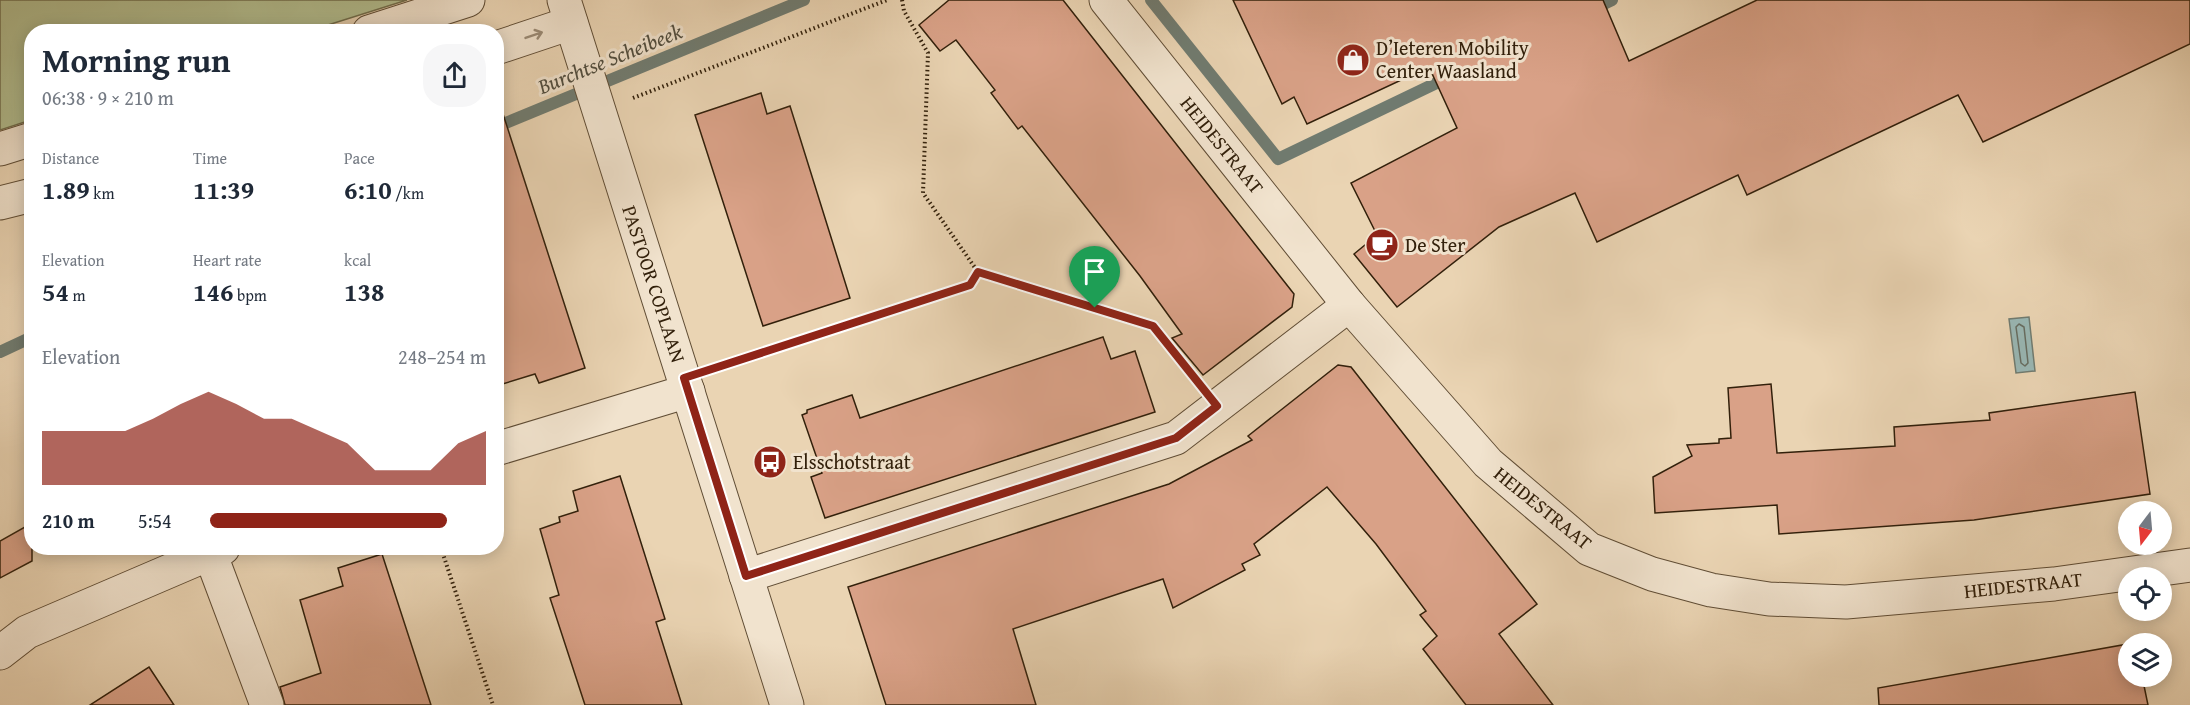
<!DOCTYPE html>
<meta charset="utf-8">
<style>
:root{--surface:#fff;--page:#f6f6f7;--text:#1f2937;--muted:#747a83;--accent:#8f2418}
body{margin:0;font-family:"Gentium Book Plus",serif;background:var(--page);color:var(--text);height:100vh;display:flex;flex-direction:column;font-size:22px;white-space:nowrap}
*{box-sizing:border-box;margin:0}
p{font-size:20px;color:var(--muted)}
.icon{flex:none;width:33px;height:33px;fill:none;stroke:currentColor;stroke-width:2;stroke-linecap:round;stroke-linejoin:round}
.map{position:relative;flex:1;overflow:hidden}
.sheet{position:absolute;left:24px;top:24px;width:480px;height:531px;display:flex;flex-direction:column;background:var(--surface);border-radius:24px;box-shadow:0 3px 15px #0003}
.sheet>*{flex:none}
.needle{width:39px;rotate:196deg}
.fabs{position:absolute;left:2118px;top:501px;display:grid;gap:12px}
.fabs a{display:grid;place-items:center;width:54px;height:54px;border-radius:50%;background:var(--surface);box-shadow:0 3px 15px #0003;font-size:30px}
.pin{position:absolute;display:grid;place-items:center;width:51px;height:51px;color:#fff;margin:-62px -26px;border-radius:50% 50% 50% 0;rotate:-45deg;box-shadow:0 0 6px #0007}
.pin .icon{rotate:45deg}
.round{display:grid;place-items:center;flex:none;width:63px;height:63px;border-radius:24px;background:var(--page)}
.headline{display:flex;align-items:center;justify-content:space-between;height:102px;padding:0 18px}
h1{font-size:33px;font-weight:700;line-height:45px}
.figures{display:grid;grid-template-columns:repeat(3,1fr);gap:9px;height:102px;padding:6px 18px}
.figures div{display:grid;align-content:center}
.figures b{font-size:26px;font-weight:700}
.figures small{font-size:16px;font-weight:400}
.figures p{font-size:16px}
.chart{height:168px;padding:12px 18px}
.chart p{display:flex;justify-content:space-between}
.chart svg{width:100%;height:108px;margin-top:6px;fill:var(--accent);opacity:.7}
ul{padding:0 18px;list-style:none;font-size:20px}
li{display:grid;grid-template-columns:96px 72px 1fr;align-items:center;height:45px}
li i{height:15px;border-radius:8px;background:var(--accent)}
.map>svg:first-child{display:block}
.green{fill:#b2be90;stroke:#726f4e;stroke-width:1.5}
.water{fill:#99b7b4;stroke:#707b70;stroke-width:1.5}
.lines{fill:none;stroke-linecap:round;stroke-linejoin:round}
.shore{stroke:#666c60;stroke-width:1.5}
.stream{stroke:#707b70;stroke-width:12}
.building{fill:#d9a187;stroke:#32200b;stroke-width:1.5}
.minor-casing{stroke:#604d35;stroke-width:35}
.tertiary-casing{stroke:#604d35;stroke-width:35}
.path{stroke:#32200b;stroke-width:4;stroke-dasharray:1.5 3;stroke-linecap:butt}
.minor{stroke:#f1e3ce;stroke-width:33}
.tertiary{stroke:#f1e3ce;stroke-width:33}
.oneway{stroke:#9b8b76}
.route-casing{stroke:#fff;stroke-width:12}
.route{stroke:#8f2418;stroke-width:8}
.labels{text-anchor:middle;stroke-width:6;stroke-linejoin:round;paint-order:stroke}
.poi-label{font-size:20px;fill:#32200b;stroke:#f1e3ce;text-anchor:start}
.street-label{font-size:20px;fill:#32200b;stroke:#f1e3ce}
.water-label{font-size:21px;font-style:italic;fill:#514d3e;stroke:#f1e3ce}
</style>
<div class="map">
<svg width="2190" height="705" viewBox="0 0 2190 705">
<rect width="100%" height="100%" fill="#ead4b3"/>
<filter id="stains"><feTurbulence type="fractalNoise" baseFrequency=".00333" numOctaves="4"/><feColorMatrix values="0 0 0 0 .2 0 0 0 0 .09 0 0 0 0 .02 0 0 0 .5 -.17"/></filter>
<radialGradient id="worn" r=".72"><stop offset=".6" stop-color="#630" stop-opacity="0"/><stop offset="1" stop-color="#630" stop-opacity=".3"/></radialGradient>
<path class="green" d="M0,0h407l-98,31 -277,1 -1,88 -31,10z"/>
<path class="water" d="M2029,317l6,54 -19,2 -7,-54z"/>
<g class="lines">
<path class="shore" d="M2019,324l5,3 4,36 -3,3 -4,-3 -5,-36z"/>
<g class="stream">
<path d="M1151,0l127,159 173,-83"/>
<path d="M1591,10l21,-10"/>
<path d="M496,127l308,-127"/>
<path d="M0,352l32,-15"/>
</g>
</g>
<g class="building">
<path d="M949,0h114l231,294 -2,13 -89,68 -31,-37 10,-4 -42,-58 -118,-150 -4,3 -27,-36 4,-3 -39,-50 -16,11 -21,-26z"/>
<path d="M1233,0h370l26,61 128,-61h433v44l-207,98 -25,-47 -211,100 -9,-20 -141,67 -22,-49 -76,34 -102,80 -43,-53 23,-19 -26,-52 106,-55 -28,-61 -122,57 -13,-27 -12,7z"/>
<path d="M761,93l6,21 23,-8 60,192 -87,28 -68,-211z"/>
<path d="M503,114l82,254 -46,15 -4,-9 -39,12v-271z"/>
<path d="M1103,337l8,22 24,-8 20,61 -330,106 -14,-41 11,-4 -20,-58 5,-2v-3l45,-15 8,23z"/>
<path d="M1338,365l13,2 186,237 -38,30 54,71h-87l-43,-56 14,-13 -17,-21 6,-4 -50,-67 -49,-57 -73,57 6,11 -18,9 3,6 -72,38 -10,-29 -150,50 23,76h-150l-38,-118 321,-103 83,-44 -4,-4z"/>
<path d="M1771,384l6,69 118,-7 -1,-19 96,-7 -1,-7 146,-21 15,102 -176,26 -195,14 -2,-29 -122,8 -2,-36 39,-21 -5,-11 32,-2v-4l12,-1 -3,-50z"/>
<path d="M620,476l45,143 -9,3 26,83h-97l-35,-107 9,-3 -19,-66 20,-7 -1,-5 19,-6 -5,-20z"/>
<path d="M32,523v38l-32,17v-37z"/>
<path d="M382,554l49,151h-146l-5,-18 41,-14 -21,-73 43,-14 -5,-18z"/>
<path d="M2128,644v32h14l6,29h-269l-1,-17z"/>
<path d="M149,667l25,38h-84z"/>
</g>
<g class="lines">
<g class="minor-casing">
<g id="minor">
<path d="M1106,0l243,305 139,158 101,86 63,25 59,16 58,9 77,3 208,-18 136,-19"/>
<path d="M496,449l192,-58"/>
<path d="M210,553l57,152"/>
<path d="M746,576l430,-138 173,-133"/>
<path d="M0,653l27,-21 196,-84"/>
</g>
</g>
<g class="tertiary-casing">
<g id="tertiary">
<path d="M564,0l223,705"/>
<path d="M369,32l99,-32"/>
<path d="M496,48l75,-25"/>
<path d="M0,149l32,-10"/>
<path d="M0,203l32,-8"/>
</g>
</g>
<g class="path">
<path d="M902,0l2,11 24,42 -5,140 55,79"/>
<path d="M633,98l254,-98"/>
<path d="M718,367l252,-82 8,-13 175,54 41,51"/>
<path d="M441,548l52,157"/>
</g>
<use href="#minor" class="minor"/>
<use href="#tertiary" class="tertiary"/>
</g>
<defs><path id="oneway-shaft" d="M-6 0H5M1.5-3L5.5 0L1.5 3" fill="none" stroke-width="1.6" stroke-linecap="round" stroke-linejoin="round" transform="scale(1.5)"/></defs>
<use class="oneway" href="#oneway-shaft" transform="translate(534 35) rotate(-19)"/>
<g class="lines">
<g class="route-casing">
<path id="route" d="M978,272l175,54 64,80 -41,32 -430,138 -62,-198 286,-93z"/>
</g>
<use href="#route" class="route"/>
</g>
<defs>
<g id="shop-disc" transform="scale(1.725)"><circle r="9.5" fill="#8f2418" stroke="#f1e3ce"/><path d="M-5-2.5h2.3a2.7 3.5 0 0 1 5.4 0H5L5.5 6h-11ZM-1.5-2.5h3a1.5 2.3 0 0 0-3 0Z" fill="#fff"/></g>
<g id="cafe-disc" transform="scale(1.725)"><circle r="9.5" fill="#8f2418" stroke="#f1e3ce"/><path d="M-5.5-4.5H6V0H3Q3 3.5 0 3.5H-2.5Q-5.5 3.5-5.5 0ZM3-3.2v2h1.7v-2ZM-6 4.5H4V6H-6Z" fill="#fff"/></g>
<g id="bus-disc" transform="scale(1.725)"><circle r="9.5" fill="#8f2418" stroke="#f1e3ce"/><path d="M-5-6H5V4H4V6H2V4H-2V6H-4V4H-5ZM-3.5-4V0h7V-4ZM-3.5 1.2v1.5H-2V1.2ZM2 1.2v1.5H3.5V1.2Z" fill="#fff"/></g>
</defs>
<g fill-rule="evenodd">
<use href="#shop-disc" x="1353" y="60"/>
<use href="#cafe-disc" x="1382" y="245"/>
<use href="#bus-disc" x="770" y="462"/>
</g>
<g class="labels">
<g class="poi-label">
<text x="1376" y="55">D’Ieteren Mobility<tspan x="1376" dy="23">Center Waasland</tspan></text>
<text x="1405" y="252">De Ster</text>
<text x="793" y="469">Elsschotstraat</text>
</g>
<g class="street-label">
<text transform="translate(1222 145) rotate(51)" y="7">HEIDESTRAAT</text>
<text transform="translate(654 284) rotate(72)" y="7">PASTOOR COPLAAN</text>
<text transform="translate(1543 508) rotate(39)" y="7">HEIDESTRAAT</text>
<text transform="translate(2023 585) rotate(-6)" y="7">HEIDESTRAAT</text>
</g>
<g class="water-label">
<text transform="translate(610 59) rotate(-22)" y="7">Burchtse Scheibeek</text>
</g>
</g>
<rect width="100%" height="100%" filter="url(#stains)"/>
<rect width="100%" height="100%" fill="url(#worn)"/>
</svg>
<div class="fabs">
<a><svg class="needle" viewBox="-14 -14 28 28"><path d="M0-13l5 13h-10z" fill="#e53935"/><path d="M0 13l5-13h-10z" fill="#747a83"/></svg></a>
<a><svg class="icon" aria-label="locate" viewBox="0 0 24 24"><circle cx="12" cy="12" r="6"/><path d="M12 2v4M12 18v4M2 12h4M18 12h4"/></svg></a>
<a><svg class="icon" aria-label="layers" viewBox="0 0 24 24"><path d="M12 4l9 5-9 5-9-5zM3 14l9 5 9-5"/></svg></a>
</div>
<div class="pin" style="left:1095px;top:308px;background:#1e9e55"><svg class="icon" aria-label="arrive" viewBox="0 0 24 24"><path d="M6 21V4h12l-3 4 3 4H6"/></svg></div>
<section class="sheet">
<div class="headline"><div><h1>Morning run</h1><p>06:38 · 9 × 210 m</p></div><a class="round"><svg class="icon" aria-label="share" viewBox="0 0 24 24"><path d="M12 15V3M7 8l5-5 5 5M5 13v7h14v-7"/></svg></a></div>
<div class="figures">
<div><p>Distance</p><b>1.89<small> km</small></b></div>
<div><p>Time</p><b>11:39</b></div>
<div><p>Pace</p><b>6:10<small> /km</small></b></div>
</div>
<div class="figures">
<div><p>Elevation</p><b>54<small> m</small></b></div>
<div><p>Heart rate</p><b>146<small> bpm</small></b></div>
<div><p>kcal</p><b>138</b></div>
</div>
<div class="chart"><p><span>Elevation</span>248–254 m</p>
<svg viewBox="0 0 160 44" preserveAspectRatio="none"><path d="M0 44V22L10 22L20 22L30 22L40 17L50 11L60 6L70 11L80 17L90 17L100 22L110 27L120 38L130 38L140 38L150 27L160 22V44z"/></svg>
</div>
<ul>
<li><b>210 m</b>5:54<i style="width:86%"></i></li>
</ul>
</section>
</div>
